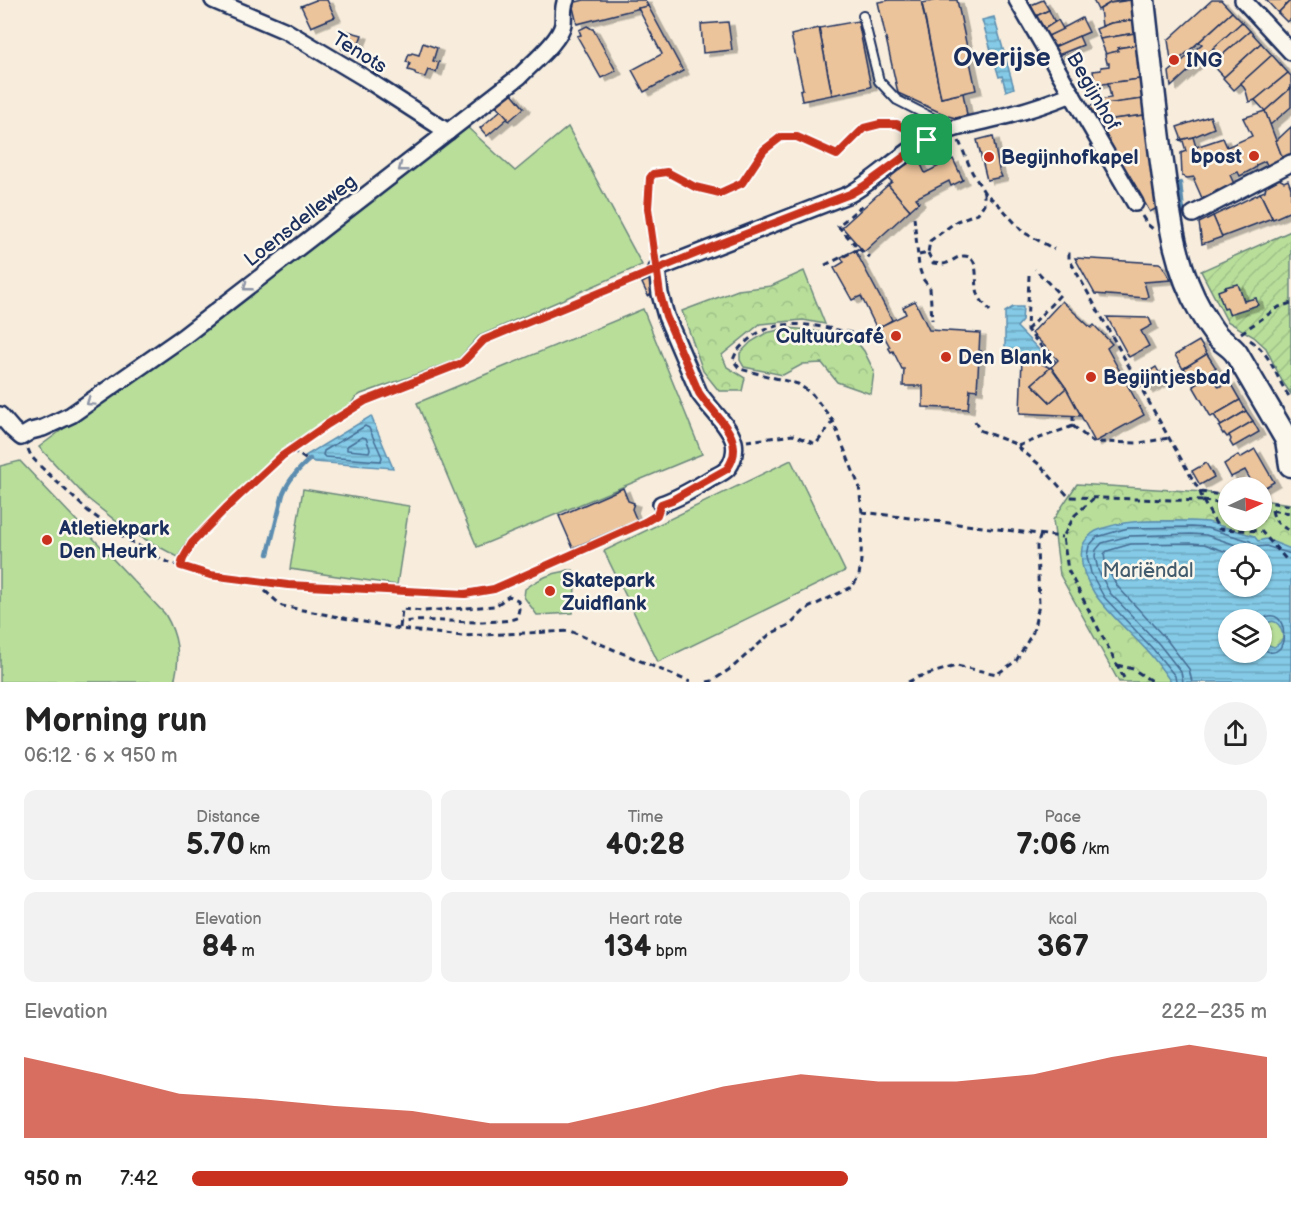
<!DOCTYPE html>
<meta charset="utf-8">
<style>
:root{--surface:#fff;--page:#f2f2f2;--text:#222;--muted:#767676;--accent:#c8321e}
body{margin:0;font-family:"Balsamiq Sans",sans-serif;background:var(--page);color:var(--text);height:100vh;display:flex;flex-direction:column;font-size:22px;white-space:nowrap}
*{box-sizing:border-box;margin:0}
p{font-size:20px;color:var(--muted)}
.icon{flex:none;width:33px;height:33px;fill:none;stroke:currentColor;stroke-width:2;stroke-linecap:round;stroke-linejoin:round}
.map{position:relative;height:682px;overflow:hidden}
.panel{display:flex;flex-direction:column;background:var(--surface);flex:1}
.panel>*{flex:none}
.needle{width:39px;rotate:86deg}
.tools{position:absolute;left:1218px;top:477px;display:grid;gap:12px}
.tools a{display:grid;place-items:center;width:54px;height:54px;border-radius:50%;background:var(--surface);box-shadow:0 2px 4px #0004;font-size:30px}
.pin{position:absolute;display:grid;place-items:center;width:51px;height:51px;color:#fff;margin:-26px;border-radius:12px;box-shadow:0 3px 9px #0006}
.round{display:grid;place-items:center;flex:none;width:63px;height:63px;border-radius:32px;background:var(--page)}
.summary{display:flex;align-items:center;justify-content:space-between;height:102px;padding:0 24px}
h1{font-size:33px;font-weight:800;line-height:45px}
.figures{display:grid;grid-template-columns:repeat(3,1fr);gap:9px;height:102px;padding:6px 24px}
.figures div{display:grid;align-content:center;border-radius:12px;background:var(--page);text-align:center}
.figures b{font-size:30px;font-weight:800}
.figures small{font-size:16px;font-weight:400}
.figures p{font-size:16px}
.chart{height:168px;padding:12px 24px}
.chart p{display:flex;justify-content:space-between}
.chart svg{width:100%;height:108px;margin-top:6px;fill:var(--accent);opacity:.7}
ul{padding:0 24px;list-style:none;font-size:20px}
li{display:grid;grid-template-columns:96px 72px 1fr;align-items:center;height:45px}
li i{height:15px;border-radius:8px;background:var(--accent)}
.map>svg:first-child{display:block}
.grass{fill:#b8de9a;stroke:#6a867c;stroke-width:1.5}
.park{fill:url(#park-crowns);stroke:#6a867c;stroke-width:1.5;fill-rule:evenodd}
.garden{fill:url(#garden-furrows);stroke:#6a867c;stroke-width:1.5}
.water{fill:url(#water-rules);stroke:#5b8db0;stroke-width:1.5;fill-rule:evenodd}
.lines{fill:none;stroke-linecap:round;stroke-linejoin:round}
.shore{stroke:#456d95;stroke-width:1.5}
.stream{stroke:#5b8db0;stroke-width:4.5}
.building{fill:#ecc49c;stroke:#1b2f5e;stroke-width:1.5;filter:url(#shadow)}
.lane-casing{stroke:#1b2f5e;stroke-width:12}
.street-casing{stroke:#1b2f5e;stroke-width:20}
.secondary-casing{stroke:#1b2f5e;stroke-width:27}
.path{stroke:#1b2f5e;stroke-width:3;stroke-dasharray:6 4.5;stroke-linecap:butt}
.lane{stroke:#fbf7ec;stroke-width:8}
.street{stroke:#fbf7ec;stroke-width:15}
.secondary{stroke:#fbf7ec;stroke-width:22}
.oneway{stroke:#8b93a5}
.route-casing{stroke:#fff;stroke-width:12}
.route{stroke:#c8321e;stroke-width:8}
.poi-dot{fill:#c8321e;stroke:#fbf7ec;stroke-width:2}
.labels{text-anchor:middle;stroke-width:5;stroke-linejoin:round;paint-order:stroke}
.street-label{font-size:20px;fill:#1b2f5e;stroke:#fbf7ec}
.poi-label{font-size:20px;font-weight:bold;fill:#1b2f5e;stroke:#fbf7ec;text-anchor:start}
.park-label{font-size:20px;fill:#425b6d;stroke:#fbf7ec}
.district-label{font-size:26px;font-weight:bold;fill:#1b2f5e;stroke:#fbf7ec}
</style>
<div class="map">
<svg width="1291" height="682" viewBox="0 0 1291 682">
<defs>
<pattern id="park-crowns" width="20" height="18" patternUnits="userSpaceOnUse" patternTransform="scale(1.5)"><rect width="20" height="18" fill="#b8de9a"/><path d="M2 6a3 3 0 1 1 6 0M12 15a3 3 0 1 1 6 0" fill="none" stroke="#9ebf87"/></pattern>
<pattern id="garden-furrows" width="10" height="10" patternUnits="userSpaceOnUse" patternTransform="scale(1.5)"><rect width="10" height="10" fill="#b8de9a"/><path d="M-1 1l2-2M0 10L10 0M9 11l2-2" fill="none" stroke="#9ebf87"/></pattern>
<pattern id="water-rules" width="6" height="5" patternUnits="userSpaceOnUse" patternTransform="scale(1.5)"><rect width="6" height="5" fill="#85cbe7"/><path d="M0 2.5h6" fill="none" stroke="#6ca5be"/></pattern>
<filter id="shadow"><feDropShadow dx="6" dy="3.5" stdDeviation="0" flood-color="#0004"/></filter>
</defs>
<rect width="100%" height="100%" fill="#f8eddc"/>
<filter id="ink" filterUnits="userSpaceOnUse"><feTurbulence type="fractalNoise" baseFrequency=".0167" numOctaves="2"/><feDisplacementMap in="SourceGraphic" scale="12" xChannelSelector="R" yChannelSelector="G"/><feConvolveMatrix kernelMatrix="1 2 1 2 8 2 1 2 1" color-interpolation-filters="sRGB"/></filter>
<g filter="url(#ink)">
<g class="grass">
<path d="M467,127l48,44 53,-44 74,138 -163,71 -21,24 -97,34 -6,4 -5,8 -61,39 -74,68 -27,27 -10,17 -52,-28 -39,-31 -48,-51z"/>
<path d="M643,309l59,145 -225,93 -60,-144z"/>
<path d="M791,460l54,111 -187,91 -54,-111z"/>
<path d="M20,461l145,153c13,22 16,43 9,68h-174v-216z"/>
<path d="M303,489l106,17 -12,79 -107,-16z"/>
<path d="M568,570h5l3,5 -3,38 -36,2 -13,-18 1,-8c8,-6 18,-12 28,-15 5,-2 9,-1 15,-4z"/>
</g>
<g class="park">
<path d="M804,271l21,53 -22,-4 -43,4 -38,31 5,12 18,11 -3,13h-23l-16,-20 -21,-60 56,-21 33,-4z"/>
<path d="M787,328l23,2 24,5 23,7 7,9 10,20 -3,23 -34,-12 -15,-19 -19,1 -20,11 -39,-8 -4,-7v-7l11,-11 15,-9z"/>
<path d="M1077,484l127,8 24,4v24h34v-20l29,4v178h-172l-59,-107 -7,-55zM1228,554h34v32h-34zM1228,620h34v32h-34z"/>
</g>
<path class="garden" d="M1291,231v163l-9,-13 -16,-33 -12,-11 -27,-16 -26,-50z"/>
<g class="water">
<path d="M994,17l20,71 -8,3 -4,-15 -3,1 -17,-57z"/>
<path d="M1013,307h10l-1,14 -5,6 31,32 -3,5 -17,-5 -23,-1v-46z"/>
<path d="M371,416l22,52 -79,-6 -9,-6z"/>
<path d="M1191,521l17,1 46,14 4,5 8,-2 25,10v133h-120c-7,-10 -14,-20 -22,-29 -24,-28 -74,-63 -67,-105 1,-6 8,-14 14,-17 29,-13 64,-10 95,-10zM1228,554h34v32h-34zM1228,620h34v8c11,-13 19,-5 21,9l-3,6 -6,4 -8,-3 -4,-5v13h-34z"/>
</g>
<g class="lines">
<g class="shore">
<path d="M365,426l4,2 13,29 -1,4 -56,-4 -2,-2 1,-4z"/>
<path d="M362,437l4,1 4,11 -1,3 -22,-2v-4z"/>
<path d="M1261,620c30,-22 30,50 1,28"/>
<path d="M1176,682l-1,-6 -22,-27 -49,-52 -13,-24 -4,-17 2,-10 8,-9 31,-9 63,-1 16,1 43,13 6,6 10,-1 25,8"/>
<path d="M1183,682l-2,-10 -22,-28 -49,-51 -12,-23 -3,-14 1,-6 6,-7 27,-7 62,-2 15,1 39,13 8,6"/>
<path d="M1192,682l-3,-13 -23,-30 -48,-52 -12,-20 -2,-13 3,-3 24,-7 60,-1 13,1 29,10"/>
</g>
<g class="stream">
<path d="M1180,183l3,28"/>
<path d="M268,554l15,-60c6,-15 16,-25 27,-35"/>
</g>
</g>
<g class="building">
<path d="M316,0h11l8,17 -24,10 -10,-21z"/>
<path d="M584,0h61l3,6 -71,18 -5,-21z"/>
<path d="M890,0h31l20,98 22,-5 4,22 -11,3 -8,-2 -50,-23 -20,-91z"/>
<path d="M938,0h19l19,90 -35,8 -19,-95z"/>
<path d="M1043,0l6,10 -13,6 -5,-11z"/>
<path d="M1093,0h38l-21,3 -12,7z"/>
<path d="M1131,0l2,20 -22,3 -9,3 -2,-17 10,-6z"/>
<path d="M1212,0h9l11,12 -60,54 -4,-26z"/>
<path d="M1266,0h25l-13,13z"/>
<path d="M1291,0v19l-4,3 -9,-9z"/>
<path d="M648,6l35,65 -39,21 -12,-22 30,-16 -24,-46z"/>
<path d="M1049,10l6,13 -11,6 -8,-13z"/>
<path d="M1232,12l10,10 -71,65 -2,-15 33,-28 -3,-2z"/>
<path d="M1082,18l7,14 -35,15 -6,-11z"/>
<path d="M1058,20l5,9 -15,7 -4,-7z"/>
<path d="M1133,20l2,13 -35,6 -4,-10 15,-6z"/>
<path d="M858,21l13,66 -39,8 -13,-67z"/>
<path d="M728,22l4,28 -29,3 -2,-29z"/>
<path d="M1242,22l8,9 -30,26 -7,-9z"/>
<path d="M587,26l5,3h1l23,42 -15,7 -24,-42 4,-1 -2,-5z"/>
<path d="M819,28l13,67 -30,6 -2,-11 3,-1 -12,-54z"/>
<path d="M347,31l15,4 -7,18 -13,-4z"/>
<path d="M1250,31l11,12 -37,34 -12,-13z"/>
<path d="M1135,33l1,12 -18,3v3l-12,3 -6,-15z"/>
<path d="M1079,36l4,9 -25,10 -4,-8z"/>
<path d="M423,43l14,5 -4,13 6,1 -3,10 -8,-2 -3,7 -9,-2 -1,-3 -7,-2 2,-7 -4,-1 3,-8h2l1,-1 7,2z"/>
<path d="M1261,43l11,12 -38,35 -11,-12z"/>
<path d="M1136,45l4,34 -45,6 -2,-14 8,-1v-3l8,-1v-3h-2l-2,-9 13,-3v-3z"/>
<path d="M1272,55l16,18 -33,27 -6,2 -3,-11 -5,-8z"/>
<path d="M1288,73l3,3v12l-26,23 -10,-11z"/>
<path d="M1140,79l3,20 -44,6 -1,-5 13,-2 -3,-15z"/>
<path d="M1291,88v19l-21,18 -5,-14z"/>
<path d="M511,92l13,16 -15,13 -13,-16z"/>
<path d="M1143,99l2,16 -48,6 -8,-15z"/>
<path d="M501,110l7,8 -21,18 -7,-8z"/>
<path d="M1265,111l18,48 -15,8 -3,-6 -9,4 -1,3 -15,8 -2,-4 -8,3 5,11 -15,8 -2,-4 -2,1v1l-14,6 -8,-18 1,-1 -1,-2 -7,1 -5,-2 -1,-23 5,-2 -3,-10 -4,-1 14,-3 3,10 27,-9 4,9 25,-11 -9,-18z"/>
<path d="M1145,115l12,93 -7,4 -53,-91z"/>
<path d="M1210,116l4,12 -21,9 -14,3h3l-5,-13z"/>
<path d="M1291,127v28l-8,4 -7,-18z"/>
<path d="M993,136l6,34 3,7 -15,3 -10,-40z"/>
<path d="M918,158l7,15 28,-14 10,21 -12,6 -2,-5 -33,17 3,4 -9,8 -22,-25 4,-3 -4,-4 10,-9z"/>
<path d="M1279,179l5,3 4,-2 3,8v23l-18,8 -13,-26 5,-2 1,-5z"/>
<path d="M888,185l22,25 -46,42 -22,-25z"/>
<path d="M1260,193l12,25 -50,19 -9,-21z"/>
<path d="M1213,216l9,21 -20,7 -3,-21z"/>
<path d="M855,250l37,70 -15,9 -16,-33 -9,4 -18,-32 10,-6 -3,-5z"/>
<path d="M1075,258l84,5 3,2 9,15 -27,2 4,14 -2,2 -51,-4z"/>
<path d="M650,279l6,13 -8,4 -6,-13z"/>
<path d="M1238,284l6,17 12,-3 2,7 -29,9 -2,-6 -3,1 -6,-18 8,-3 -1,-1z"/>
<path d="M915,301l14,29 51,3 -1,18h2v6h-2l-2,33 -7,-1 -2,20 -45,-2v-21h-20l1,-17h-2l-9,-18 -2,1 -3,-5h2l-11,-20 27,-13 -3,-7z"/>
<path d="M1062,301l29,27 3,-3 18,19 -5,4 37,67 -49,27 -29,-54 -15,-21 7,-7 -26,-27z"/>
<path d="M1107,317l42,1 3,7 -11,6 8,15 -20,11z"/>
<path d="M1199,341l8,13 -24,15 -8,-14z"/>
<path d="M1207,354l9,14 -7,4 2,3 -16,9 -11,-16z"/>
<path d="M1022,358l15,3 13,7 -18,16 18,18 16,-14 15,28 -61,-3z"/>
<path d="M1051,367l15,21 -16,14 -18,-18z"/>
<path d="M1156,367l8,14 -17,9 -7,-13z"/>
<path d="M1218,371l-6,4 7,12 10,-6 11,19 -29,17 -18,-31z"/>
<path d="M1240,400l6,11 -25,15 -7,-11z"/>
<path d="M1246,411l7,10 -26,16 -3,-4 -1,1 -4,-7z"/>
<path d="M1253,421l6,11 -26,15 -3,-5 1,-3 -2,-4z"/>
<path d="M1255,449l19,33 -12,7v-1h-7l-10,-18 -14,7 -7,-13 14,-9 2,3z"/>
<path d="M1206,463l8,14 -14,8 -8,-14z"/>
<path d="M623,488l5,13 6,2 -2,6 5,12 -64,27 -14,-32z"/>
</g>
<g class="lines">
<g class="lane-casing">
<path id="lane" d="M863,16l16,65 18,19 55,28"/>
</g>
<g class="street-casing">
<g id="street">
<path d="M213,0l73,31 77,46 85,55"/>
<path d="M1017,0l118,203"/>
<path d="M1243,0l48,52"/>
<path d="M1193,214l98,-51"/>
<path d="M0,415l12,14 9,8 10,-6 12,-3 28,-13 112,-78 337,-261c12,-13 40,-35 43,-52 1,-9 -1,-16 3,-24"/>
<path d="M661,504c16,-5 31,-14 46,-23 6,-4 15,-7 20,-12 6,-6 9,-18 7,-27 -5,-17 -25,-34 -35,-49l-33,-77 -6,-22 -3,-25 193,-75c31,-18 56,-46 89,-60 18,-8 39,-11 58,-16 25,-6 50,-14 75,-24"/>
</g>
</g>
<g class="secondary-casing">
<path id="secondary" d="M1143,0c6,54 12,109 19,163 7,51 12,103 39,149 4,7 9,16 15,23 6,7 14,10 20,18l51,87 4,25"/>
</g>
<g class="path">
<path d="M959,141l13,31 12,20 17,15 22,25 31,17"/>
<path d="M1142,216l5,8 6,5"/>
<path d="M914,217l5,50 4,12 7,9 2,32"/>
<path d="M859,249l11,8"/>
<path d="M928,253l5,10c4,0 10,2 14,0 6,-2 10,-7 17,-7 18,0 9,29 15,40 2,5 7,10 11,15"/>
<path d="M919,255l9,-2 2,-12 27,-20 21,-8 6,-9v-12"/>
<path d="M655,256l-7,-48 2,-30 3,-4 14,-2 28,15 25,6 22,-10 22,-34 17,-12h16l40,18 27,-27 16,-4h17l15,8"/>
<path d="M825,265l34,-16 -21,-23 26,-22"/>
<path d="M1029,275l-2,55 28,32"/>
<path d="M1027,330l33,-35 -25,-26"/>
<path d="M1241,333l38,-26 12,-4"/>
<path d="M1250,340c23,15 25,38 41,59"/>
<path d="M1073,415v11"/>
<path d="M975,421l4,9 34,13 27,22 29,32 134,4 -3,-9 -31,-54 -100,-179v-11"/>
<path d="M1073,426l20,16 46,1 30,-5"/>
<path d="M747,441l46,-6 23,9 17,-23"/>
<path d="M1018,446l55,-20"/>
<path d="M28,449l3,7 9,10 48,45 39,28 34,20 9,4 40,12 78,10 177,9 29,-5 159,-72"/>
<path d="M292,450l15,10"/>
<path d="M1200,492l28,4"/>
<path d="M1094,498l-19,17 -12,22 5,33 58,112"/>
<path d="M1203,501l16,28 42,2 25,28h5"/>
<path d="M1203,501l25,3"/>
<path d="M1262,501l29,5"/>
<path d="M1262,509l29,4"/>
<path d="M1272,510c2,12 8,16 19,21"/>
<path d="M862,512l200,25"/>
<path d="M181,566l5,-13 6,-10 34,-35 56,-52 71,-48 19,-10 90,-35 22,-23 160,-65"/>
<path d="M262,581l2,9 18,16 118,23 62,7 108,-5 120,51"/>
<path d="M400,628l2,-19 22,2 71,-5 14,-10 9,4 1,9 -2,9c-11,4 -23,3 -34,4 -28,0 -55,-3 -82,0"/>
<path d="M1117,665l16,4 20,13"/>
<path d="M707,682l5,-1 21,-14 37,-33 21,-10 15,-15 46,-22 7,-11 2,-16 1,-48 -3,-26 -26,-65 -21,-27 -14,-10 -58,-15 -7,-9c3,-8 6,-12 13,-18 31,-30 79,-14 116,-7"/>
<path d="M908,682l10,-5 38,-11 41,8 19,-13 17,-29 6,-27 -2,-59 4,-12"/>
</g>
<use href="#lane" class="lane"/>
<use href="#street" class="street"/>
<use href="#secondary" class="secondary"/>
</g>
<defs><path id="oneway-chevron" d="M-2-3.5L2.5 0L-2 3.5" fill="none" stroke-width="1.6" stroke-linecap="round" stroke-linejoin="round" transform="scale(1.5)"/></defs>
<g class="oneway">
<use href="#oneway-chevron" transform="translate(402 168) rotate(142)"/>
<use href="#oneway-chevron" transform="translate(247 287) rotate(142)"/>
<use href="#oneway-chevron" transform="translate(90 402) rotate(145)"/>
</g>
</g>
<g class="lines" filter="url(#ink)">
<g class="route-casing">
<path id="route" d="M927,140l-63,46 -14,8 -133,51 -233,95 -22,23 -97,38 -37,23 -46,32 -56,52 -34,35 -9,16 -2,7 29,9 78,10 177,9 29,-5 151,-67 12,-7 4,-11 11,-4 55,-31c22,-30 -13,-53 -28,-76l-33,-77 -6,-22 -12,-86 2,-30 3,-4 14,-2 28,15 25,6 22,-10 22,-33 17,-13h16l40,18 27,-27 16,-4h17l30,16"/>
</g>
<use href="#route" class="route"/>
</g>
<g class="poi-dot">
<circle cx="1174" cy="60" r="6"/>
<circle cx="1254" cy="156" r="6"/>
<circle cx="989" cy="157" r="6"/>
<circle cx="896" cy="336" r="6"/>
<circle cx="946" cy="357" r="6"/>
<circle cx="1091" cy="377" r="6"/>
<circle cx="47" cy="540" r="6"/>
<circle cx="550" cy="591" r="6"/>
</g>
<g class="labels">
<g class="street-label">
<text transform="translate(360 52) rotate(32)" y="7">Tenots</text>
<text transform="translate(1094 91) rotate(60)" y="7">Begijnhof</text>
<text transform="translate(300 220) rotate(-38)" y="7">Loensdelleweg</text>
</g>
<g class="poi-label">
<text x="1186" y="67">ING</text>
<text x="1242" y="163" text-anchor="end">bpost</text>
<text x="1001" y="164">Begijnhofkapel</text>
<text x="884" y="343" text-anchor="end">Cultuurcafé</text>
<text x="958" y="364">Den Blank</text>
<text x="1103" y="384">Begijntjesbad</text>
<text x="59" y="535">Atletiekpark<tspan x="59" dy="23">Den Heurk</tspan></text>
<text x="562" y="587">Skatepark<tspan x="562" dy="23">Zuidflank</tspan></text>
</g>
<g class="park-label">
<text x="1148" y="577">Mariëndal</text>
</g>
<g class="district-label">
<text x="1002" y="66">Overijse</text>
</g>
</g>
</svg>
<div class="tools">
<a><svg class="needle" viewBox="-14 -14 28 28"><path d="M0-13l5 13h-10z" fill="#e53935"/><path d="M0 13l5-13h-10z" fill="#767676"/></svg></a>
<a><svg class="icon" aria-label="locate" viewBox="0 0 24 24"><circle cx="12" cy="12" r="6"/><path d="M12 2v4M12 18v4M2 12h4M18 12h4"/></svg></a>
<a><svg class="icon" aria-label="layers" viewBox="0 0 24 24"><path d="M12 4l9 5-9 5-9-5zM3 14l9 5 9-5"/></svg></a>
</div>
<div class="pin" style="left:927px;top:140px;background:#1e9e55"><svg class="icon" aria-label="arrive" viewBox="0 0 24 24"><path d="M6 21V4h12l-3 4 3 4H6"/></svg></div>
</div>
<section class="panel">
<div class="summary"><div><h1>Morning run</h1><p>06:12 · 6 × 950 m</p></div><a class="round"><svg class="icon" aria-label="share" viewBox="0 0 24 24"><path d="M12 15V3M7 8l5-5 5 5M5 13v7h14v-7"/></svg></a></div>
<div class="figures">
<div><p>Distance</p><b>5.70<small> km</small></b></div>
<div><p>Time</p><b>40:28</b></div>
<div><p>Pace</p><b>7:06<small> /km</small></b></div>
</div>
<div class="figures">
<div><p>Elevation</p><b>84<small> m</small></b></div>
<div><p>Heart rate</p><b>134<small> bpm</small></b></div>
<div><p>kcal</p><b>367</b></div>
</div>
<div class="chart"><p><span>Elevation</span>222–235 m</p>
<svg viewBox="0 0 160 44" preserveAspectRatio="none"><path d="M0 44V11L10 18L20 26L30 28L40 31L50 33L60 38L70 38L80 31L90 23L100 18L110 21L120 21L130 18L140 11L150 6L160 11V44z"/></svg>
</div>
<ul>
<li><b>950 m</b>7:42<i style="width:61%"></i></li>
</ul>
</section>
